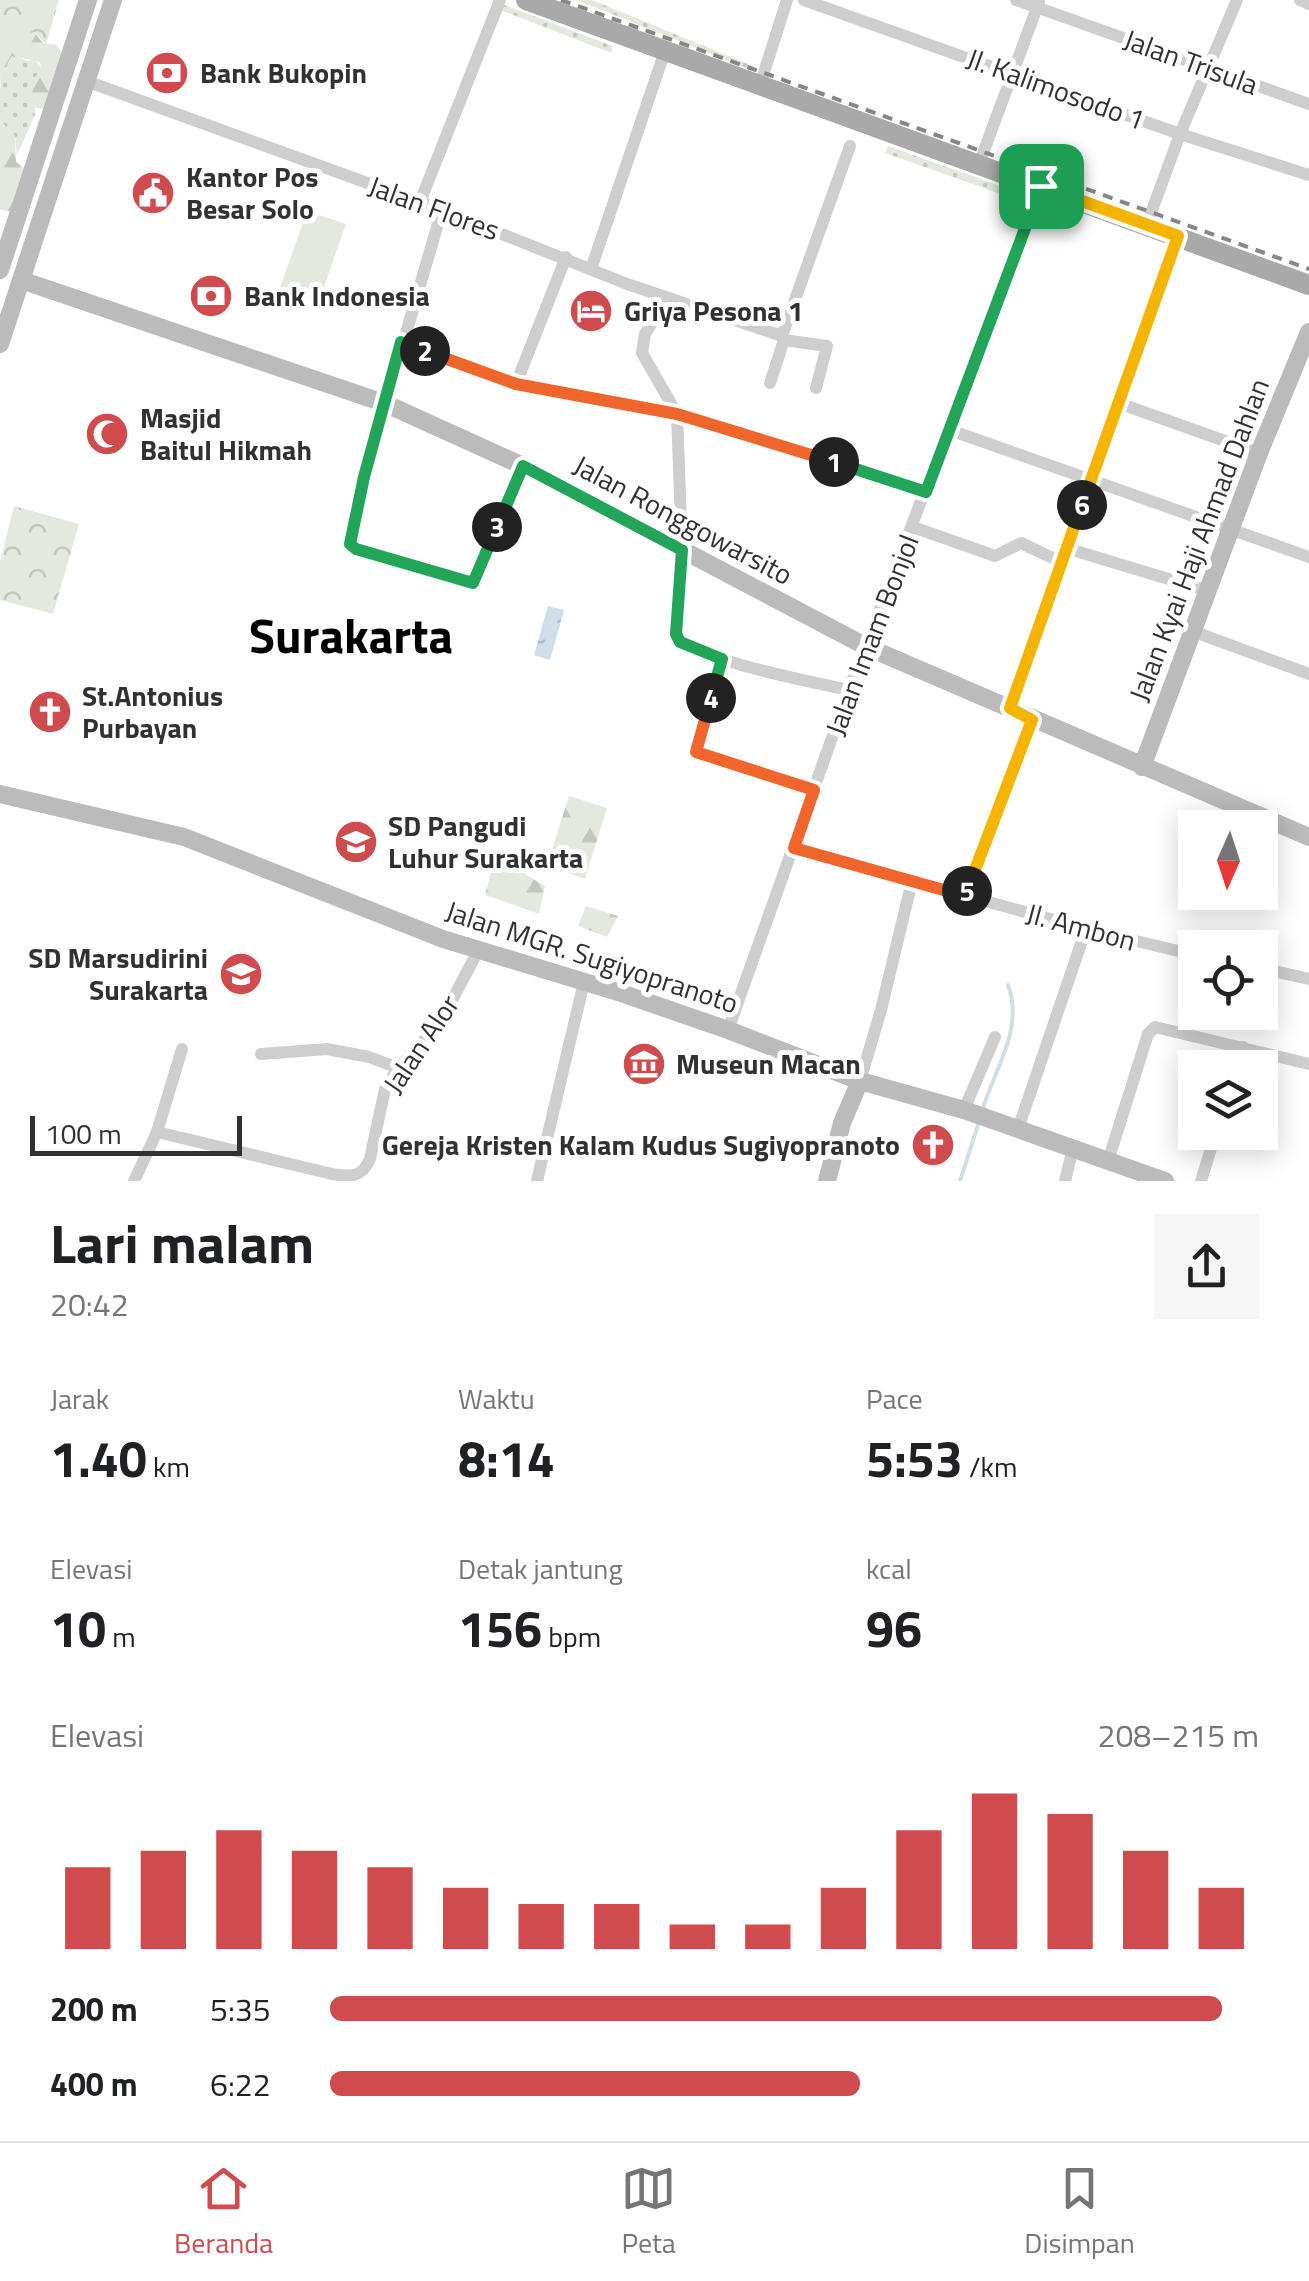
<!DOCTYPE html>
<html lang="id">
<meta charset="utf-8">
<style>
:root{--surface:#fff;--page:#f6f6f6;--text:#202124;--muted:#757577;--line:#e0e0e0;--accent:#d04b4d}
body{margin:0;font-family:"Titillium Web",sans-serif;background:var(--page);color:var(--text);height:100vh;display:flex;flex-direction:column;font-size:38px;white-space:nowrap}
*{box-sizing:border-box;margin:0}
p{font-size:32px;color:var(--muted)}
.icon{flex:none;width:55px;height:55px;fill:none;stroke:currentColor;stroke-width:2;stroke-linecap:round;stroke-linejoin:round}
.map{position:relative;height:1181px;overflow:hidden}
.side{display:flex;flex-direction:column;background:var(--surface);flex:1}
.side>*{flex:none}
.needle{width:65px;rotate:183deg}
.tools{position:absolute;left:1178px;top:810px;display:grid;gap:20px}
.tools a{display:grid;place-items:center;width:100px;height:100px;border-radius:0px;background:var(--surface);box-shadow:0 5px 25px #0003;font-size:50px}
.scale{position:absolute;left:30px;bottom:25px;width:212px;box-sizing:border-box;padding-left:10px;border:5px solid #313131;border-top:0;font-size:28px;line-height:35px;white-space:nowrap;color:#313131;-webkit-text-stroke:8px #fff;paint-order:stroke}
.pin{position:absolute;display:grid;place-items:center;width:85px;height:85px;color:#fff;margin:-42px;border-radius:20px;box-shadow:0 5px 15px #0006}
.km{position:absolute;width:50px;height:50px;margin:-25px;border-radius:50%;background:#222;color:#fff;font-size:28px;line-height:50px;text-align:center}
.round{display:grid;place-items:center;flex:none;width:105px;height:105px;border-radius:0px;background:var(--page)}
.overview{display:flex;align-items:center;justify-content:space-between;height:170px;padding:0 50px}
h1{font-size:55px;font-weight:700;line-height:75px}
.metrics{display:grid;grid-template-columns:repeat(3,1fr);gap:15px;height:170px;padding:10px 50px}
.metrics div{display:grid;align-content:center}
.metrics b{font-size:50px;font-weight:700}
.metrics small{font-size:28px;font-weight:400}
.metrics p{font-size:28px}
.chart{height:280px;padding:20px 50px}
.chart p{display:flex;justify-content:space-between}
.chart svg{width:100%;height:180px;margin-top:10px;stroke:var(--accent);stroke-width:6}
ul{padding:0 50px;list-style:none;font-size:32px}
li{display:grid;grid-template-columns:160px 120px 1fr;align-items:center;height:75px}
li i{height:25px;border-radius:12px;background:var(--accent)}
.tab-bar{display:flex;justify-content:space-around;align-items:center;height:140px;border-top:2px solid var(--line);background:var(--surface);font-size:28px;color:var(--muted)}
.tab-bar a{display:grid;justify-items:center;gap:5px}
.tab-bar .on{color:var(--accent)}
.map>svg:first-child{display:block}
.grass{fill:url(#grass-dots)}
.forest{fill:url(#forest-firs)}
.park{fill:url(#park-crowns)}
.pitch{fill:#e3e9de}
.water{fill:url(#water-ripples)}
.lines{fill:none;stroke-linecap:round;stroke-linejoin:round}
.stream{stroke:#d0dee9;stroke-width:4}
.street{stroke:#cecece;stroke-width:12}
.secondary{stroke:#bbb;stroke-width:18}
.primary{stroke:#a9a9a9;stroke-width:20}
.rail{stroke:#868686;stroke-width:4;stroke-dasharray:10 8;stroke-linecap:butt}
.split-1-casing{stroke:#fff;stroke-width:20}
.split-2-casing{stroke:#fff;stroke-width:20}
.split-3-casing{stroke:#fff;stroke-width:20}
.split-4-casing{stroke:#fff;stroke-width:20}
.split-5-casing{stroke:#fff;stroke-width:20}
.split-6-casing{stroke:#fff;stroke-width:20}
.split-7-casing{stroke:#fff;stroke-width:20}
.split-1{stroke:#22a559;stroke-width:12}
.split-2{stroke:#f0652b;stroke-width:12}
.split-3{stroke:#22a559;stroke-width:12}
.split-4{stroke:#22a559;stroke-width:12}
.split-5{stroke:#f0652b;stroke-width:12}
.split-6{stroke:#f5b400;stroke-width:12}
.split-7{stroke:#f5b400;stroke-width:12}
.labels{text-anchor:middle;stroke-width:10;stroke-linejoin:round;paint-order:stroke}
.street-label{font-size:28px;fill:#313131;stroke:#fff}
.poi-label{font-size:28px;font-weight:bold;fill:#313131;stroke:#fff;text-anchor:start}
.town-label{font-size:48px;font-weight:bold;fill:#000;stroke:#fff}
</style>
<div class="map">
<svg width="1309" height="1181" viewBox="0 0 1309 1181">
<defs>
<pattern id="grass-dots" width="8" height="8" patternUnits="userSpaceOnUse" patternTransform="scale(2.5)"><rect width="8" height="8" fill="#e3e9de"/><path d="M2 2h.1M6 6h.1" fill="none" stroke="#c3c8bf" stroke-width="1.8" stroke-linecap="round"/></pattern>
<pattern id="forest-firs" width="22" height="20" patternUnits="userSpaceOnUse" patternTransform="scale(2.5)"><rect width="22" height="20" fill="#e3e9de"/><path d="M5 1l3.5 6h-7zM16 11l3.5 6h-7z" fill="#c3c8bf"/></pattern>
<pattern id="park-crowns" width="20" height="18" patternUnits="userSpaceOnUse" patternTransform="scale(2.5)"><rect width="20" height="18" fill="#e3e9de"/><path d="M2 6a3 3 0 1 1 6 0M12 15a3 3 0 1 1 6 0" fill="none" stroke="#c3c8bf"/></pattern>
<pattern id="water-ripples" width="26" height="14" patternUnits="userSpaceOnUse" patternTransform="scale(2.5)"><rect width="26" height="14" fill="#d0dee9"/><path d="M2 4q2-2 4 0t4 0M15 11q2-2 4 0t4 0" fill="none" stroke="#b3bfc8"/></pattern>
</defs>
<rect width="100%" height="100%" fill="#fff"/>
<g class="grass">
<path d="M577,0h15l161,66 -2,4z"/>
<path d="M502,4l111,42 -2,7 -111,-43z"/>
<path d="M12,55l16,6 5,-2 9,8 -8,14 1,34 -18,40 -2,-19 -12,-12 -3,-49z"/>
<path d="M888,146l138,49 -3,7 -138,-49z"/>
</g>
<g class="forest">
<path d="M0,28l20,6 14,-2 9,11 14,2c15,22 18,35 5,60l-14,4 -12,-1 -4,-4 1,-23 9,-14 -3,-5 -27,-6 -12,19z"/>
<path d="M0,86l4,10 -1,28 12,12 1,26 8,6 -7,44 -17,-2z"/>
<path d="M569,796l38,12 -22,71 -38,-14z"/>
<path d="M495,856l50,30 -6,28 -54,-19z"/>
<path d="M586,906l32,10 -11,21 -29,-11z"/>
</g>
<g class="park">
<path d="M0,0h59l-13,44 -12,-12 -20,5 -14,-9z"/>
<path d="M14,506l65,18 -26,90 -53,-14v-38z"/>
</g>
<path class="pitch" d="M307,211l39,13 -27,77 -39,-13z"/>
<path class="water" d="M548,606l16,4 -14,50 -16,-5z"/>
<g class="lines">
<g class="stream">
<path d="M983,1108c13,-42 41,-80 25,-123"/>
<path d="M960,1181l19,-59"/>
</g>
<g class="street">
<path d="M804,0l376,134 129,41"/>
<path d="M1016,0l293,104"/>
<path d="M1300,0l9,4"/>
<path d="M86,81l356,129 185,74 155,52"/>
<path d="M760,85l27,-85"/>
<path d="M979,164l60,-162"/>
<path d="M420,202l80,-202"/>
<path d="M442,210l-78,267 -14,67 6,5 117,34 50,-117"/>
<path d="M1147,224l33,-90 57,-134"/>
<path d="M591,269l74,-218"/>
<path d="M667,298l-22,36 -3,19 35,61 5,137 -7,83c17,26 139,48 174,56"/>
<path d="M784,340l43,6 -11,42"/>
<path d="M401,342l115,42 161,30 249,78"/>
<path d="M770,383l14,-43 -2,-4 68,-190"/>
<path d="M516,384l50,-127"/>
<path d="M1121,404l138,49"/>
<path d="M950,430l359,127"/>
<path d="M913,527l82,29 26,-13 40,19"/>
<path d="M1066,548l142,43"/>
<path d="M1192,631l117,43"/>
<path d="M722,659l-26,93 118,38"/>
<path d="M1009,709l170,-473"/>
<path d="M794,848l292,81 109,26"/>
<path d="M965,895l67,-175"/>
<path d="M1260,968l49,11"/>
<path d="M728,1030l121,-340 192,-504"/>
<path d="M261,1054l66,-5 42,8 29,11"/>
<path d="M1237,1068l6,-21"/>
<path d="M860,1081l21,-71 31,-129"/>
<path d="M964,1110l31,-73"/>
<path d="M1018,1129l68,-200"/>
<path d="M157,1132l25,-83"/>
<path d="M1108,1161l40,-127 7,-7 154,37"/>
<path d="M134,1181l23,-49 175,42c18,3 30,4 38,-15l15,-70 13,-21 41,-43 39,-74"/>
<path d="M537,1181l47,-199"/>
<path d="M1065,1181l8,-33"/>
<path d="M1201,1181l15,-49"/>
</g>
<g class="secondary">
<path d="M0,270l88,-270"/>
<path d="M21,280l363,123 139,63 344,181 442,190"/>
<path d="M0,344l113,-344"/>
<path d="M1142,767l117,-314 50,-121"/>
<path d="M0,794l184,43 259,102 178,54 107,37 132,51 104,29 201,71"/>
<path d="M827,1181l15,-58 18,-42"/>
</g>
<path class="primary" d="M526,0l783,285"/>
<path class="rail" d="M561,0l748,269"/>
</g>
<g class="lines">
<g class="split-1-casing">
<path id="split-1" d="M834,462l92,30 115,-306"/>
</g>
<g class="split-2-casing">
<path id="split-2" d="M425,351l91,33 161,30 157,48"/>
</g>
<g class="split-3-casing">
<path id="split-3" d="M425,351l-24,-9 -37,135 -14,67 6,5 117,34 24,-56"/>
</g>
<g class="split-4-casing">
<path id="split-4" d="M497,527l26,-61 159,84 -6,84 4,8 42,17 -11,39"/>
</g>
<g class="split-5-casing">
<path id="split-5" d="M711,698l-15,54 118,38 -20,58 171,48 2,-5"/>
</g>
<g class="split-6-casing">
<path id="split-6" d="M967,891l65,-171 -22,-12 72,-203"/>
</g>
<g class="split-7-casing">
<path id="split-7" d="M1041,186l137,50 -96,269"/>
</g>
<use href="#split-1" class="split-1"/>
<use href="#split-2" class="split-2"/>
<use href="#split-3" class="split-3"/>
<use href="#split-4" class="split-4"/>
<use href="#split-5" class="split-5"/>
<use href="#split-6" class="split-6"/>
<use href="#split-7" class="split-7"/>
</g>
<defs>
<g id="bank-disc" transform="scale(2.25)"><circle r="9.5" fill="#d04b4d" stroke="#fff"/><path d="M-6-4H6V4H-6ZM0-2.3a2.3 2.3 0 1 0 0 4.6a2.3 2.3 0 1 0 0-4.6Z" fill="#fff"/></g>
<g id="civic-disc" transform="scale(2.25)"><circle r="9.5" fill="#d04b4d" stroke="#fff"/><path d="M-.6-6.5H3V-4.5H.6V-3L4-1V1h2V6H-6V1h2V-1L-.6-3ZM-1.2 2.5V6h2.4V2.5Z" fill="#fff"/></g>
<g id="hotel-disc" transform="scale(2.25)"><circle r="9.5" fill="#d04b4d" stroke="#fff"/><path d="M-6-4.5h1.5V1H6V5H4.5V3h-9V5H-6ZM-4 0a1.8 1.8 0 1 1 3.6 0ZM.5 0V-2.5h3Q6-2.5 6 0Z" fill="#fff"/></g>
<g id="mosque-disc" transform="scale(2.25)"><circle r="9.5" fill="#d04b4d" stroke="#fff"/><path d="M3.5-4.9A6 6 0 1 0 3.5 4.9A5 5 0 1 1 3.5-4.9Z" fill="#fff"/></g>
<g id="church-disc" transform="scale(2.25)"><circle r="9.5" fill="#d04b4d" stroke="#fff"/><path d="M-1.2-6h2.4v3.5h3.3v2.4h-3.3V6h-2.4V-.1h-3.3v-2.4h3.3Z" fill="#fff"/></g>
<g id="school-disc" transform="scale(2.25)"><circle r="9.5" fill="#d04b4d" stroke="#fff"/><path d="M0-5L7-2L0 1L-7-2ZM-4 1L0 2.5L4 1V4Q0 6-4 4Z" fill="#fff"/></g>
<g id="museum-disc" transform="scale(2.25)"><circle r="9.5" fill="#d04b4d" stroke="#fff"/><path d="M0-6L6-3V-2H-6V-3ZM-5-1h2V3h-2ZM-1-1h2V3h-2ZM3-1h2V3H3ZM-6 4H6V6H-6Z" fill="#fff"/></g>
</defs>
<g fill-rule="evenodd">
<use href="#bank-disc" x="167" y="73"/>
<use href="#civic-disc" x="153" y="193"/>
<use href="#bank-disc" x="211" y="296"/>
<use href="#hotel-disc" x="591" y="311"/>
<use href="#mosque-disc" x="107" y="434"/>
<use href="#church-disc" x="50" y="712"/>
<use href="#school-disc" x="356" y="842"/>
<use href="#school-disc" x="241" y="974"/>
<use href="#museum-disc" x="644" y="1064"/>
<use href="#church-disc" x="933" y="1145"/>
</g>
<g class="labels">
<g class="street-label">
<text transform="translate(1191 62) rotate(20)" y="10">Jalan Trisula</text>
<text transform="translate(1056 89) rotate(20)" y="10">Jl. Kalimosodo 1</text>
<text transform="translate(434 208) rotate(20)" y="10">Jalan Flores</text>
<text transform="translate(683 520) rotate(28)" y="10">Jalan Ronggowarsito</text>
<text transform="translate(1199 540) rotate(-69)" y="10">Jalan Kyai Haji Ahmad Dahlan</text>
<text transform="translate(872 635) rotate(-69)" y="10">Jalan Imam Bonjol</text>
<text transform="translate(1081 927) rotate(15)" y="10">Jl. Ambon</text>
<text transform="translate(592 957) rotate(18)" y="10">Jalan MGR. Sugiyopranoto</text>
<text transform="translate(421 1044) rotate(-56)" y="10">Jalan Alor</text>
</g>
<g class="poi-label">
<text x="200" y="83">Bank Bukopin</text>
<text x="186" y="187">Kantor Pos<tspan x="186" dy="32">Besar Solo</tspan></text>
<text x="244" y="306">Bank Indonesia</text>
<text x="624" y="321">Griya Pesona 1</text>
<text x="140" y="428">Masjid<tspan x="140" dy="32">Baitul Hikmah</tspan></text>
<text x="82" y="706">St.Antonius<tspan x="82" dy="32">Purbayan</tspan></text>
<text x="388" y="836">SD Pangudi<tspan x="388" dy="32">Luhur Surakarta</tspan></text>
<text x="208" y="968" text-anchor="end">SD Marsudirini<tspan x="208" dy="32">Surakarta</tspan></text>
<text x="676" y="1074">Museun Macan</text>
<text x="900" y="1155" text-anchor="end">Gereja Kristen Kalam Kudus Sugiyopranoto</text>
</g>
<g class="town-label">
<text x="351" y="653">Surakarta</text>
</g>
</g>
</svg>
<div class="tools">
<a><svg class="needle" viewBox="-14 -14 28 28"><path d="M0-13l5 13h-10z" fill="#e53935"/><path d="M0 13l5-13h-10z" fill="#757577"/></svg></a>
<a><svg class="icon" aria-label="locate" viewBox="0 0 24 24"><circle cx="12" cy="12" r="6"/><path d="M12 2v4M12 18v4M2 12h4M18 12h4"/></svg></a>
<a><svg class="icon" aria-label="layers" viewBox="0 0 24 24"><path d="M12 4l9 5-9 5-9-5zM3 14l9 5 9-5"/></svg></a>
</div>
<div class="scale">100 m</div>
<div class="pin" style="left:1041px;top:186px;background:#1e9e55"><svg class="icon" aria-label="arrive" viewBox="0 0 24 24"><path d="M6 21V4h12l-3 4 3 4H6"/></svg></div>
<b class="km" style="left:834px;top:462px">1</b>
<b class="km" style="left:425px;top:351px">2</b>
<b class="km" style="left:497px;top:527px">3</b>
<b class="km" style="left:711px;top:698px">4</b>
<b class="km" style="left:967px;top:891px">5</b>
<b class="km" style="left:1082px;top:505px">6</b>
</div>
<section class="side">
<div class="overview"><div><h1>Lari malam</h1><p>20:42</p></div><a class="round"><svg class="icon" aria-label="share" viewBox="0 0 24 24"><path d="M12 15V3M7 8l5-5 5 5M5 13v7h14v-7"/></svg></a></div>
<div class="metrics">
<div><p>Jarak</p><b>1.40<small> km</small></b></div>
<div><p>Waktu</p><b>8:14</b></div>
<div><p>Pace</p><b>5:53<small> /km</small></b></div>
</div>
<div class="metrics">
<div><p>Elevasi</p><b>10<small> m</small></b></div>
<div><p>Detak jantung</p><b>156<small> bpm</small></b></div>
<div><p>kcal</p><b>96</b></div>
</div>
<div class="chart"><p><span>Elevasi</span>208–215 m</p>
<svg viewBox="0 0 160 44" preserveAspectRatio="none"><path d="M5 44V24M15 44V20M25 44V15M35 44V20M45 44V24M55 44V29M65 44V33M75 44V33M85 44V38M95 44V38M105 44V29M115 44V15M125 44V6M135 44V11M145 44V20M155 44V29"/></svg>
</div>
<ul>
<li><b>200 m</b>5:35<i style="width:96%"></i></li>
<li><b>400 m</b>6:22<i style="width:57%"></i></li>
</ul>
</section>
<nav class="tab-bar">
<a class="on"><svg class="icon" aria-label="home" viewBox="0 0 24 24"><path d="M3 11l9-7 9 7M6 9v11h12V9"/></svg>Beranda</a>
<a><svg class="icon" aria-label="map" viewBox="0 0 24 24"><path d="M3 6l6-2 6 2 6-2v14l-6 2-6-2-6 2zM9 4v14M15 6v14"/></svg>Peta</a>
<a><svg class="icon" aria-label="saved" viewBox="0 0 24 24"><path d="M7 4h10v16l-5-4-5 4z"/></svg>Disimpan</a>
</nav>
